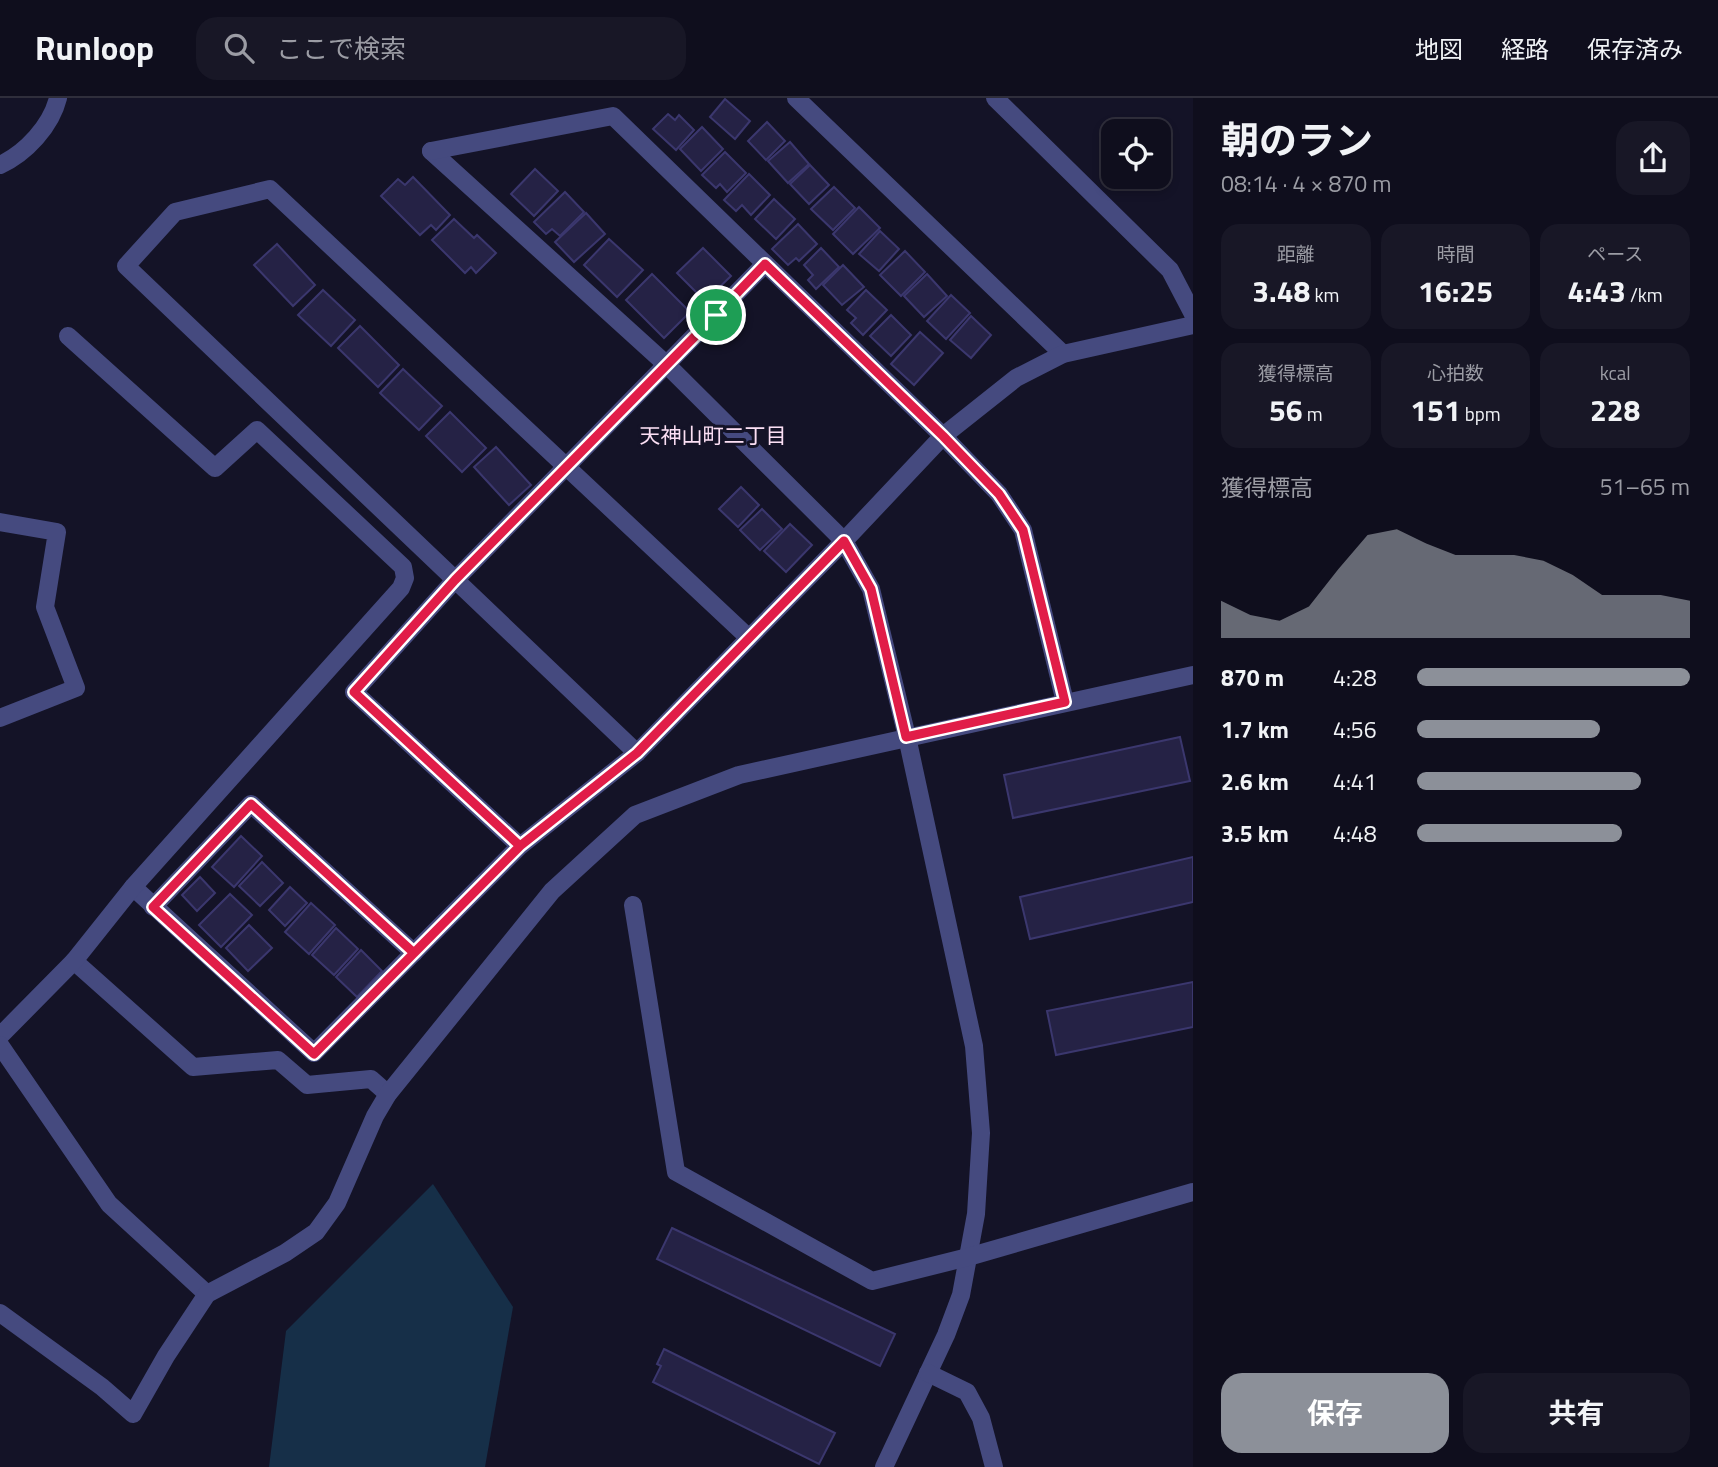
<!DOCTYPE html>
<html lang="ja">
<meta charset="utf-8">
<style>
:root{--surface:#0f0e1d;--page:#181726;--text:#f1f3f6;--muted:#9b9ca4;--line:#2f2e3b;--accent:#8c9099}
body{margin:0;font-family:"Titillium Web","Noto Sans JP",sans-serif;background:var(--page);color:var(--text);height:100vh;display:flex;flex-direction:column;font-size:26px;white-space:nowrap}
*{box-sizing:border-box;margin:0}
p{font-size:23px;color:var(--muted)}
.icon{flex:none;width:38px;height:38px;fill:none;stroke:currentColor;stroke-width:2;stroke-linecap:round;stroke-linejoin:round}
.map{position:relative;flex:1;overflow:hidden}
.panel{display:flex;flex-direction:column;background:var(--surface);width:525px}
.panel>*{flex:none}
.tools{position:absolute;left:1101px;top:21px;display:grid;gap:14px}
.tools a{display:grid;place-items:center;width:70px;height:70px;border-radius:14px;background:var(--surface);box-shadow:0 4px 10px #0003,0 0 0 2px var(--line);font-size:35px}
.pin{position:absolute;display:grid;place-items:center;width:60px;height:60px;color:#fff;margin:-30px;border:4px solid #fff;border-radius:50%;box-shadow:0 2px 7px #0007}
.round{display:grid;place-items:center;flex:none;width:74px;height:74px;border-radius:21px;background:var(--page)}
.summary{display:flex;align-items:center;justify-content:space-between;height:119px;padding:0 28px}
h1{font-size:38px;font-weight:700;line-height:52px}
.stats{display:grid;grid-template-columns:repeat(3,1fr);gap:10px;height:119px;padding:7px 28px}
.stats div{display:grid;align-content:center;border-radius:18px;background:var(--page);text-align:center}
.stats b{font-size:30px;font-weight:700}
.stats small{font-size:19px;font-weight:400}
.stats p{font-size:19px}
.chart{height:196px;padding:14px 28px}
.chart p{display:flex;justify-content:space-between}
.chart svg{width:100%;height:126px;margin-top:7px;fill:var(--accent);opacity:.7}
.primary-button{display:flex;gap:14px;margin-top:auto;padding:14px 28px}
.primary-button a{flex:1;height:80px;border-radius:21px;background:var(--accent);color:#fff;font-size:28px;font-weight:700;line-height:80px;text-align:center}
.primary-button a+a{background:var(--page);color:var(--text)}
ul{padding:0 28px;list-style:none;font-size:23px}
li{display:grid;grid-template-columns:112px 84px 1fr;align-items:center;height:52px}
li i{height:18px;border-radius:9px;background:var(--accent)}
header{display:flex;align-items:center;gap:42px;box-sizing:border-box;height:98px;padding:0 35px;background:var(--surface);border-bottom:2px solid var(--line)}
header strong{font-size:33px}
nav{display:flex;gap:38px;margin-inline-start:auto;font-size:24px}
.search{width:490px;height:63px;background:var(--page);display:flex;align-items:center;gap:18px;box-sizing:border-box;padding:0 24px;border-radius:21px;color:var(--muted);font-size:26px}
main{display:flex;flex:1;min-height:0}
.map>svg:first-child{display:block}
.water{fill:#162f48}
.building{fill:#252245;stroke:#3b376e;stroke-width:2}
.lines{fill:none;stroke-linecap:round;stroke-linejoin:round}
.minor{stroke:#454a7f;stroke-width:18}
.route-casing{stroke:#fff;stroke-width:14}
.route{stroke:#e11d48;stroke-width:9}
.labels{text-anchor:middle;stroke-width:6;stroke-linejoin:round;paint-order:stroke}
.neighbourhood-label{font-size:21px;fill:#fbdff4;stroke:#141327}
</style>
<header>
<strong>Runloop</strong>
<div class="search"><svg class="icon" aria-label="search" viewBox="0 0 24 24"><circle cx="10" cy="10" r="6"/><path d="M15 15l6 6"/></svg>ここで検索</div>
<nav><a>地図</a><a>経路</a><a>保存済み</a></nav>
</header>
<main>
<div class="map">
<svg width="1193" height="1369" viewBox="0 0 1193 1369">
<rect width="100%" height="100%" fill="#141327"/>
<path class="water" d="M433,1086l80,123 -28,160h-216l17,-136z"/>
<g class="building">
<path d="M725,1l25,22 -15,18 -25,-22z"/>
<path d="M668,16l7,6 4,-5 15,15 -18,20 -23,-21z"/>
<path d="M767,24l18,19 -19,19 -18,-19z"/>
<path d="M702,29l21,22 -22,22 -21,-22z"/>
<path d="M790,44l19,22 -21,19 -20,-22z"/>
<path d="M725,54l21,21 -19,19 -7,-8 -4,4 -14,-13z"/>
<path d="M810,67l19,20 -20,19 -19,-20z"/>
<path d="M535,71l23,22 -24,25 -23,-22z"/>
<path d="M749,76l21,21 -19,20 -9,-10 -6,6 -12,-11z"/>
<path d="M413,79l37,38 -14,15 -5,-5 -11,10 -39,-39 17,-17 7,6z"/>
<path d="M834,89l21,21 -22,22 -22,-21z"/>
<path d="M565,94l19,20 -24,24 -8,-7 -6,5 -12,-12z"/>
<path d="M774,101l21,20 -19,20 -21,-20z"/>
<path d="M859,109l21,21 -27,26 -20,-20z"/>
<path d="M586,115l19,21 -31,28 -19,-20z"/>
<path d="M454,121l20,19 3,-3 19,18 -20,20 -5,-6 -6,6 -33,-33z"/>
<path d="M798,126l19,20 -18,17 -3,-3 -8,7 -16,-16z"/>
<path d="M880,133l19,18 -20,22 -20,-17z"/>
<path d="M609,141l34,31 -26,27 -33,-32z"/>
<path d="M277,146l38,41 -22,21 -39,-41z"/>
<path d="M703,150l28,28 -26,25 -28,-28z"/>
<path d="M821,150l18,19 -23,22 -8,-9 5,-5 -9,-10z"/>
<path d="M905,153l20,21 -24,24 -21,-21z"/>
<path d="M843,167l21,22 -22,18 -19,-20z"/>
<path d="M652,176l38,38 -26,26 -38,-38z"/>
<path d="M927,176l20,22 -23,21 -20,-21z"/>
<path d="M323,192l32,30 -24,26 -33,-31z"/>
<path d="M866,192l21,20 -24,25 -12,-12 5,-5 -9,-8z"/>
<path d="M951,197l19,18 -24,26 -19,-18z"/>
<path d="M891,217l20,20 -20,21 -21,-20z"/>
<path d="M971,218l20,19 -20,23 -21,-18z"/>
<path d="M360,228l39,39 -21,22 -40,-39z"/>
<path d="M920,234l23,21 -29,32 -23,-21z"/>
<path d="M403,271l39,37 -23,24 -39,-37z"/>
<path d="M450,314l36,36 -24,24 -36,-36z"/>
<path d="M496,349l35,38 -22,20 -35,-38z"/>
<path d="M741,389l18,18 -21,22 -19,-18z"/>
<path d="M762,411l20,20 -22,21 -20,-20z"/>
<path d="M790,426l22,21 -26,27 -22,-21z"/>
<path d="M1180,639l10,44 -177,37 -9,-43z"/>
<path d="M241,738l21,20 -28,31 -22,-20z"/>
<path d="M1193,759v45l-163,37 -10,-42z"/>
<path d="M262,764l21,21 -23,23 -21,-20z"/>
<path d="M200,779l15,16 -18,18 -15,-16z"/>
<path d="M290,789l17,16 -22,23 -16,-16z"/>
<path d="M230,796l22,21 -31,32 -22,-22z"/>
<path d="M311,805l24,22 -26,29 -24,-22z"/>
<path d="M249,827l23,23 -24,23 -22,-23z"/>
<path d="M336,830l22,21 -24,26 -22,-20z"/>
<path d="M361,852l21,21 -25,26 -21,-20z"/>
<path d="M1193,884v45l-137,28 -9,-44z"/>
<path d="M672,1130l223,106 -15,32 -223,-107z"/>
<path d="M664,1251l171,84 -16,31 -166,-82 8,-16 -4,-2z"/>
</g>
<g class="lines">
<g class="minor">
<path d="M796,0l267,256"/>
<path d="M995,0l175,172 23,44"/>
<path d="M431,53l237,215 176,175 27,48 36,148 67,309 7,87 -5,81 -15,81 -15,40 -62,132"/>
<path d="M431,53l182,-35 330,320 56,58 24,36 42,172"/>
<path d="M0,67c26,-12 51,-39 58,-67"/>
<path d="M0,424l57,10 -12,75 31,81 -76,30"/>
<path d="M637,655l-511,-487 49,-54 95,-23 479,449"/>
<path d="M520,748l-166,-154 101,-112 310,-316"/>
<path d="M133,789l181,166 206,-207 117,-93 207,-212 99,-105 73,-58 47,-24 130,-29"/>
<path d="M633,807l43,267 196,109 96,-24 225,-65"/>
<path d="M153,809l98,-103 163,149"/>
<path d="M74,863l119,106 85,-7 29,25 64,-6 17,15"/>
<path d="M0,938l74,-75 59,-74 268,-299 4,-10 -2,-11 -146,-137 -42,38 -147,-132"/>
<path d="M0,947l109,159 98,90"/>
<path d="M0,1215l102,74 31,27 33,-58 41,-62 78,-41 31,-21 21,-29 38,-87 13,-22 164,-203 83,-76 104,-40 454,-100"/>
<path d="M928,1275l39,19 14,26 13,49"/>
</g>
</g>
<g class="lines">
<g class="route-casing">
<path id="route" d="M716,217l-261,265 -101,112 166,154 -206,208 -161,-147 98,-103 163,149 106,-107 117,-93 207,-212 27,48 35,148 159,-35 -42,-172 -24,-36 -56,-58 -178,-172 -49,51"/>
</g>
<use href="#route" class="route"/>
</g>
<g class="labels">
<g class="neighbourhood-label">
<text x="713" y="345">天神山町二丁目</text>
</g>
</g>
</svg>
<div class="tools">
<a><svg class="icon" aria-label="locate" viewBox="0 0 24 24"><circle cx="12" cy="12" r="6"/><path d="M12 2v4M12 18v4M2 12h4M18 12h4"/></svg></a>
</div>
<div class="pin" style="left:716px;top:217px;background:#1e9e55"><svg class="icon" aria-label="arrive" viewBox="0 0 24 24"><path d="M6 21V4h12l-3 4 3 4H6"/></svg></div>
</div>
<section class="panel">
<div class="summary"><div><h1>朝のラン</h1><p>08:14 · 4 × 870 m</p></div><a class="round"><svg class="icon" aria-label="share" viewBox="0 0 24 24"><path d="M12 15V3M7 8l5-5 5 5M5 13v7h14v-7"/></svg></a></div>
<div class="stats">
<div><p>距離</p><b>3.48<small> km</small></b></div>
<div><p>時間</p><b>16:25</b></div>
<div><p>ペース</p><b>4:43<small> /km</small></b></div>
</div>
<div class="stats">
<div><p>獲得標高</p><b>56<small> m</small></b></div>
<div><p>心拍数</p><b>151<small> bpm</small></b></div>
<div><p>kcal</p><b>228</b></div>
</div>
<div class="chart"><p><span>獲得標高</span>51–65 m</p>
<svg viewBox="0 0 160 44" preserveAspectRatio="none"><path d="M0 44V31L10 36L20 38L30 33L40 20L50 8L60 6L70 11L80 15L90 15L100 15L110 17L120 22L130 29L140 29L150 29L160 31V44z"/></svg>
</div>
<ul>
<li><b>870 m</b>4:28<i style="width:100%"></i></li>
<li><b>1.7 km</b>4:56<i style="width:67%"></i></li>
<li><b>2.6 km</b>4:41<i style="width:82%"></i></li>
<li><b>3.5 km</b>4:48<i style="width:75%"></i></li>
</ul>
<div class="primary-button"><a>保存</a><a>共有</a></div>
</section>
</main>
